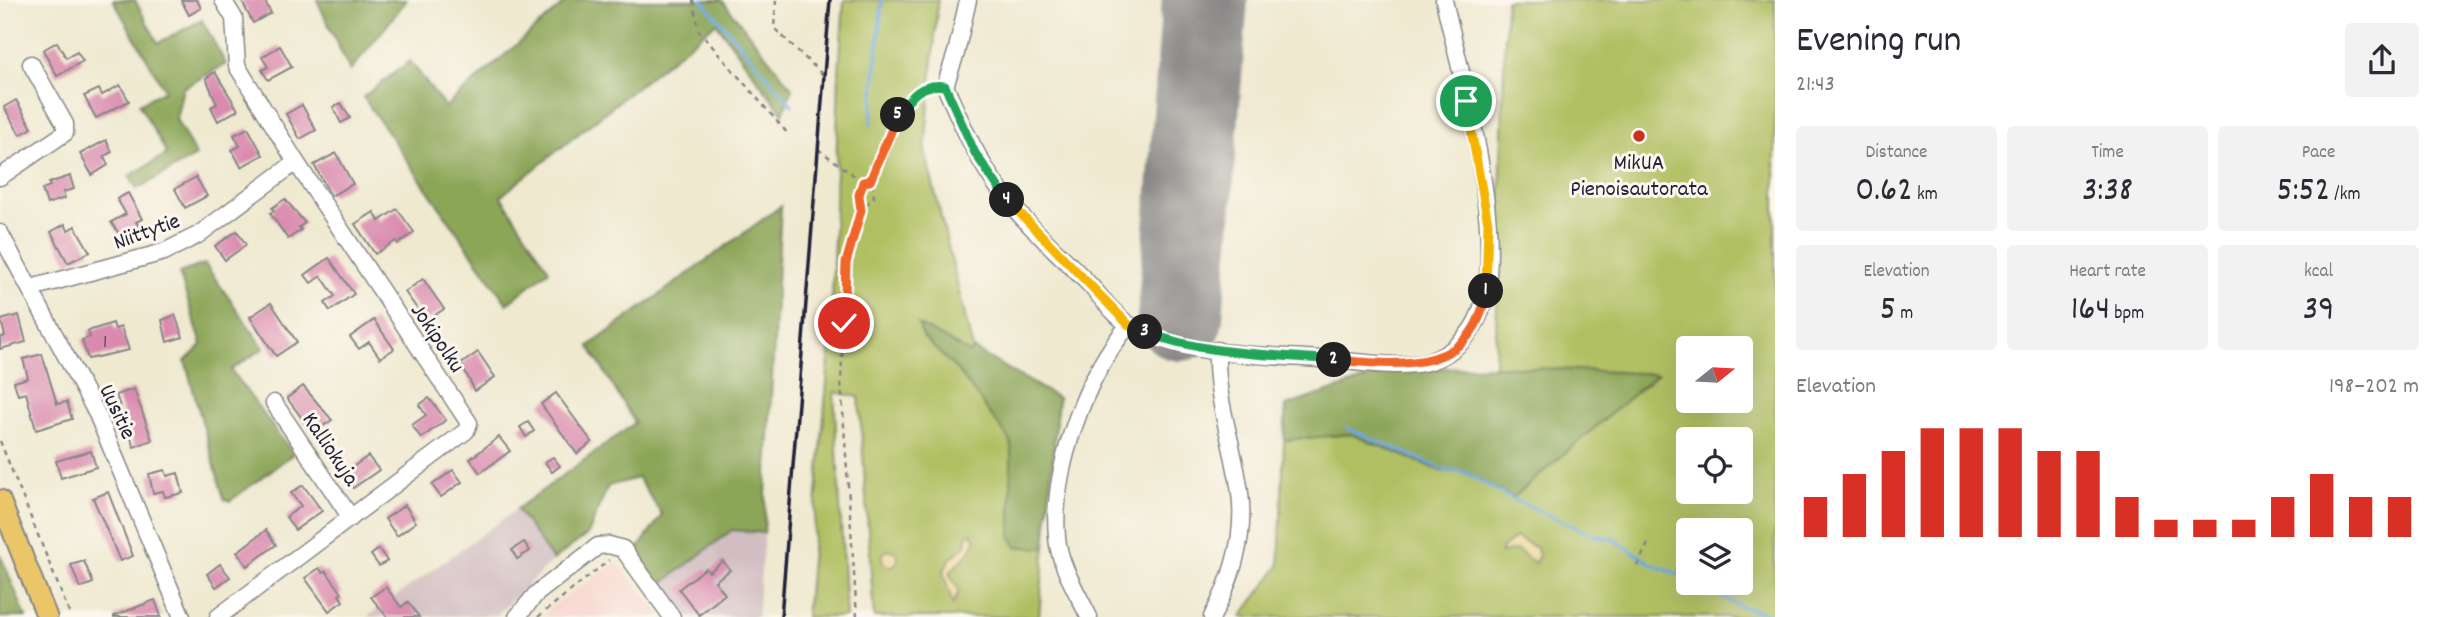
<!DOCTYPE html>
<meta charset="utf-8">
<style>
:root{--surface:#fff;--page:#f2f2f3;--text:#2b2b33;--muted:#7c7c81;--accent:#d93025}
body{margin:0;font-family:Dekko,sans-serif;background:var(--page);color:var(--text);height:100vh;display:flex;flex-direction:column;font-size:26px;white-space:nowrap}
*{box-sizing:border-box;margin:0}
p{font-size:23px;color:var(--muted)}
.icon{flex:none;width:38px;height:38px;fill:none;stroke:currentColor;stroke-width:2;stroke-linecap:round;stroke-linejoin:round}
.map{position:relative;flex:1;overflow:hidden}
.panel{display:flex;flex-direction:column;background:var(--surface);width:665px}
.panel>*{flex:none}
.needle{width:46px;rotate:72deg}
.fabs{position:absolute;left:1676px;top:336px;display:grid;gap:14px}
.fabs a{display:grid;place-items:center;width:77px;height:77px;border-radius:7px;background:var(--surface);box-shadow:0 7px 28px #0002;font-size:35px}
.pin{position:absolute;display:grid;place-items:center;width:60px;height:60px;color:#fff;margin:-30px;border:4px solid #fff;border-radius:50%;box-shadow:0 2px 7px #0007}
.km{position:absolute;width:35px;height:35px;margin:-18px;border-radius:50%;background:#222;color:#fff;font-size:19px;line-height:35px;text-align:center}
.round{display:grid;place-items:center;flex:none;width:74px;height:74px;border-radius:7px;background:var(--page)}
.overview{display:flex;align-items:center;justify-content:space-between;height:119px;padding:0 21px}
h1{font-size:38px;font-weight:600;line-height:52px}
.stats{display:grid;grid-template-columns:repeat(3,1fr);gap:10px;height:119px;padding:7px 21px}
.stats div{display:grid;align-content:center;border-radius:7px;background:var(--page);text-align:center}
.stats b{font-size:35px;font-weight:600}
.stats small{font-size:19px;font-weight:400}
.stats p{font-size:19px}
.chart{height:196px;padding:14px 21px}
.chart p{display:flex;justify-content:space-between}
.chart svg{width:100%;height:126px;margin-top:7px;stroke:var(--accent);stroke-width:6}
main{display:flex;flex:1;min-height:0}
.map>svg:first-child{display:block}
.built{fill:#f7d0cb}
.industrial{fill:#d2bec2}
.green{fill:#b0bf62;stroke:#69704e;stroke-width:2;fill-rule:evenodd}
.forest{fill:#8ca658;stroke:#57644a;stroke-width:2}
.sand{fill:#eeda9e;stroke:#887e6c;stroke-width:2}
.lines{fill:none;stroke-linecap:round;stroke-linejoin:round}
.stream{stroke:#6ca9dd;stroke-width:3.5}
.runway{stroke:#888686;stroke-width:86}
.building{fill:#da8aae}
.minor-casing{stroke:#888686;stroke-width:19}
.major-casing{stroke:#888686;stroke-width:23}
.path{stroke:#888686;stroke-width:2.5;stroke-dasharray:5 5;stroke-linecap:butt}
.minor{stroke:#fff;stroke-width:16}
.major{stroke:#ebc669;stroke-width:19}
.rail{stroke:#22223b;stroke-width:3.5}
.split-1-casing{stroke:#fff;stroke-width:14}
.split-2-casing{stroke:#fff;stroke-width:14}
.split-3-casing{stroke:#fff;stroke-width:14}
.split-4-casing{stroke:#fff;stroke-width:14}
.split-5-casing{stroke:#fff;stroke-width:14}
.split-6-casing{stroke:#fff;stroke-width:14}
.split-1{stroke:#f5b400;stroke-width:9}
.split-2{stroke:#f0652b;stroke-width:9}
.split-3{stroke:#22a559;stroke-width:9}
.split-4{stroke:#f5b400;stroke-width:9}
.split-5{stroke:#22a559;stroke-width:9}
.split-6{stroke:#f0652b;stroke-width:9}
.poi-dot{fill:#c8321e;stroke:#fbf7ec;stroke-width:2.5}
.labels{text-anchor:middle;stroke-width:6;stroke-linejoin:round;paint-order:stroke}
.number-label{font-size:19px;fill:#503c58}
.poi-label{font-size:23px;fill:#22223b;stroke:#fbf7ec}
.street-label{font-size:23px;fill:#22223b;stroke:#fbf7ec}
</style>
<main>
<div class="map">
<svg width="1775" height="617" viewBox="0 0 1775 617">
<rect width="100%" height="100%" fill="#fbf7ec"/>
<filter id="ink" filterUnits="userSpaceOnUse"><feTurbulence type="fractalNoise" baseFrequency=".0143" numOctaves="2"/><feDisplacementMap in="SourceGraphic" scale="14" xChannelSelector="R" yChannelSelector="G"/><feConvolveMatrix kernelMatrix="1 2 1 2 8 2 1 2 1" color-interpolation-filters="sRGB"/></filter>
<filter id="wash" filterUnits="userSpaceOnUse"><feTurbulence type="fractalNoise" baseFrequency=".00686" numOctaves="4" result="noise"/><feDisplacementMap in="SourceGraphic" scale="28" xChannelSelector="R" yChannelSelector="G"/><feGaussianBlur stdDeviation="1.57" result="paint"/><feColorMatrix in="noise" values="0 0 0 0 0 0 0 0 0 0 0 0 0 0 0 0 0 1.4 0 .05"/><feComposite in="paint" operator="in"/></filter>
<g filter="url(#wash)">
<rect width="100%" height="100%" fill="#efe9d0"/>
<path class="built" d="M617,562l45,55h-119l5,-8z"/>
<g class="industrial">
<path d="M517,509l36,51 -56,55 -130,2z"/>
<path d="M733,530l31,3 -7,84h-75l-23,-31z"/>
</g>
<g class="green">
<path d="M844,0h94l-13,151 48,198 85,49 -19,219h-165l-15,-220 -25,-5 12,225h-40l25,-280 8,-265z"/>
<path d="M1506,0h269v617h-534l38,-51 5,-126 67,-6 90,37 23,1 49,25 143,-122 -161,-9zM1689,348h52v53h-52zM1689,439h52v53h-52zM1689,530h52v53h-52z"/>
</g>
<g class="forest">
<path d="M113,0h22l23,43 44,-23 24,44 -43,24 -7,31 20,37 -59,33 -8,-13 38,-22 -28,-50 26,-14z"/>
<path d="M317,0h90l-57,71z"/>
<path d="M568,0h154l70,88 -9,26 -67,-91 -215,173 48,74 -42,34 -144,-207 47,-36 35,46z"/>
<path d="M781,206l-17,327 -32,-3 -73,56 -22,-36 25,-35 -24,-37 -30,8 -20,48 -35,26 -36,-51 118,-86 -46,-77z"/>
<path d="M205,264l59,84 -33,22 62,84 -63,47 -6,-2 -39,-138 17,-16 -23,-72z"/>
<path d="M918,324l52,29 3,-4 85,49 -13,150 -28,-1 -6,-9v-96l-53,-71 -34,-33z"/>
<path d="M1495,366l162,8 -144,124 -49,-26 -23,-1 -90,-37 -67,6 2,-34 107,-36z"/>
<path d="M0,554l26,63h-26z"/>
</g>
<g class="sand">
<path d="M972,533l4,6 -7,14 -20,20 10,18 -6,14 -10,-33 7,-13 16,-14 1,-10z"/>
<path d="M1516,537l21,11 2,7 -4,8 -18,-13 -16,3 1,-5z"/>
<circle cx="890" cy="558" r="8"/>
</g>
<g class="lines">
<g class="stream">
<path d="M702,0l90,105"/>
<path d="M871,124l11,-124"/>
<path d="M1347,428l97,42 20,2 46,26 83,37 20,4 40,26 36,13"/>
<path d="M1697,583l42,23 36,10"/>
</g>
<path class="runway" d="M1180,318l25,-318"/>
</g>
<g id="blocks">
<g class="building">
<path d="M181,0h16l4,8 -12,7z"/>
<path d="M241,0h23l7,13 -18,10z"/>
<path d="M57,42l9,16 11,-6 6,9 -26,15 -14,-26z"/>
<path d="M280,46l12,21 -24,13 -6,-10 6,-3 -6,-10z"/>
<path d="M215,72l23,38 -20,11 -7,-14 6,-3 -11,-26z"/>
<path d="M120,85l9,16 -33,17 -12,-22 15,-7 3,6z"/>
<path d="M16,100l16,28 -12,7 -16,-28z"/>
<path d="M341,103l9,15 -9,5 -8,-16z"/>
<path d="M302,105l14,25 -16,9 -14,-25z"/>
<path d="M248,128l15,27 -22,12 -9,-17 8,-4 -6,-11z"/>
<path d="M106,140l6,12 -8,4 4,9 -16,10 -12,-21z"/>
<path d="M336,153l17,31 -22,12 -17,-31z"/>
<path d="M70,176l4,13 -11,3 2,6 -18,6 -5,-15 8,-3 -1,-3z"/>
<path d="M196,177l11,19 -22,12 -10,-19z"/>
<path d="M128,193l14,26 -6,3 4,6 -18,10 -11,-16 15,-8 -9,-15z"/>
<path d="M285,199l20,24 -6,4 2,3 -13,9 -18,-26 4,-2 -2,-3z"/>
<path d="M397,209l17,23 -16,12 -2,-3 -21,13 -20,-30 19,-12 5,9z"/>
<path d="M65,224l3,6 7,-4 15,26 -22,11 -17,-31z"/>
<path d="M237,231l9,14 -21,15 -10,-14z"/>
<path d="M329,258l25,36 -24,17 -5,-8 10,-7 -14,-20 -10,7 -6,-8z"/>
<path d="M423,279l21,30 -18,12 -21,-29z"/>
<path d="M271,303l26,39 -21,14 -26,-39z"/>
<path d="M19,315l7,27 -26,7v-11l5,-2 -4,-16z"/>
<path d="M175,315l8,22 -16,5 -5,-22z"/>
<path d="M374,320l20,29 -14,9 -11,-16 -10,7 -9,-12z"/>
<path d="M113,323l2,6 6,-2 8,23 -41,9 -6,-19 8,-3 -2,-6z"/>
<path d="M478,352l17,25 -20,14 -14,-27z"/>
<path d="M42,354l15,50 10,-2 5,17 -36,11 -10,-37 -8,2 -4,-13 14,-4 -5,-19z"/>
<path d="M303,386l29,34 -12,8 -6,-8 -7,5 -20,-27z"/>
<path d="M134,389l18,51 -18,7 -18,-52z"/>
<path d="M556,393l36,49 -15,12 -36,-50z"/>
<path d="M429,398l17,22 -25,18 -9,-13 14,-10 -7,-10z"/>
<path d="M528,422l6,9 -8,6 -6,-10z"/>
<path d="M499,437l11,14 -30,22 -10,-14z"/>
<path d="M91,451l5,16 -35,11 -5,-17z"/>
<path d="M368,456l11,14 -26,18 -10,-14z"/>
<path d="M553,457l7,9 -8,6 -7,-10z"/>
<path d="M165,470l2,6 11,-3 5,20 -18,4 -2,-6 -10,2 -4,-19z"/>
<path d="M453,470l9,12 -21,15 -9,-12z"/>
<path d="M303,485l19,26 -27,19 -9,-13 15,-11 -10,-13z"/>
<path d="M108,492l25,64 -13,5 -27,-63z"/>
<path d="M405,505l11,17 -19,14 -12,-17z"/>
<path d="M266,530l10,15 -29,21 -10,-14z"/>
<path d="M524,542l6,9 -13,8 -5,-9z"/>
<path d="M379,549l8,12 -8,5 -8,-11z"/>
<path d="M84,561l9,22 -13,5 -9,-23z"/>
<path d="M723,561l7,9 -15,11 10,13 -26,21 -20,-26 27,-21 3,4z"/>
<path d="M220,564l10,13 -14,10 -9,-13z"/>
<path d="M319,568l4,5 3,-2 16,22 -3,2 4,6 -14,10 -24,-33z"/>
<path d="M386,587l15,20 7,-5 11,15h-32l-16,-20z"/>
<path d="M155,600l6,17h-47v-1z"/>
</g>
</g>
</g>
<g filter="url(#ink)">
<use href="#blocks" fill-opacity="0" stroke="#888686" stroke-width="2"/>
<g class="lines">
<g class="minor-casing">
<g id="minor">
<path d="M968,0l-12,53 -11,33c17,39 34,78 60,111 23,30 55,57 81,84 13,13 29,36 45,45 58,33 138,28 202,34 26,2 66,8 90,3 22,-4 43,-22 53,-41 37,-70 -15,-245 -32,-322"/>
<path d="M0,177l65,-44v-9l-34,-60"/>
<path d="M0,233l97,181 85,203"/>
<path d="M31,288l133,-36 34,-17 98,-73"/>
<path d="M274,403l77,115"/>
<path d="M218,617l248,-186 3,-8 -173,-261 -59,-96 -3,-48 -11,-18"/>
<path d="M517,617l19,-23 62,-48 11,-1 14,4 49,68"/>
<path d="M1089,617c-12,-25 -30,-53 -32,-80 -6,-66 29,-163 72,-212"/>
<path d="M1212,617c20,-38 34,-80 28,-124 -6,-48 -25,-93 -23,-143"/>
</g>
</g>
<g class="major-casing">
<path id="major" d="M0,500l47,117"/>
</g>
<g class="path">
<path d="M693,0l6,31 90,104"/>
<path d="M776,0l-2,28 50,48"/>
<path d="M818,149l45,33"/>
<path d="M870,181c12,-34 26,-83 61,-97"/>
<path d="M0,441l71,176"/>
<path d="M1637,566l11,-22"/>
<path d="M538,617l71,-57"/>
<path d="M857,617l-16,-235 5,-119 15,-53 -2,-15 4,-13 9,-1 2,16 -13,13"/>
</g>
<use href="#minor" class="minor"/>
<use href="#major" class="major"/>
<path class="rail" d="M781,617l49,-617"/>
</g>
</g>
<g class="lines" filter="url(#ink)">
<g class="split-1-casing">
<path id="split-1" d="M1466,101l22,122 -2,68"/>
</g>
<g class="split-2-casing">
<path id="split-2" d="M1334,360c63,5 141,16 152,-69"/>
</g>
<g class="split-3-casing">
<path id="split-3" d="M1145,332c60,23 125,22 189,28"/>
</g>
<g class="split-4-casing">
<path id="split-4" d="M1007,200l122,125 16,7"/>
</g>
<g class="split-5-casing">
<path id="split-5" d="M898,115c13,-19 22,-32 47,-29l30,67 32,47"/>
</g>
<g class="split-6-casing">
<path id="split-6" d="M844,323l2,-60 15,-53 -2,-15 4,-13 7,-1 28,-66"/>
</g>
<use href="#split-1" class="split-1"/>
<use href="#split-2" class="split-2"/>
<use href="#split-3" class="split-3"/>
<use href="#split-4" class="split-4"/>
<use href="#split-5" class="split-5"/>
<use href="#split-6" class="split-6"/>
</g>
<circle class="poi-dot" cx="1639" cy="136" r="7"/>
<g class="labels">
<g class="number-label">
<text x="105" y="347">1</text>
</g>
<g class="poi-label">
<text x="1639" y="169">MikUA<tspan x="1639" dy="26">Pienoisautorata</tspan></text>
</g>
<g class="street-label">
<text transform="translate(146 230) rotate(-20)" y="8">Niittytie</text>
<text transform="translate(439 337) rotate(56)" y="8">Jokipolku</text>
<text transform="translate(119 411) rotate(65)" y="8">Uusitie</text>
<text transform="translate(332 448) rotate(56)" y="8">Kalliokuja</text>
</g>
</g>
</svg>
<div class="fabs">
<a><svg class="needle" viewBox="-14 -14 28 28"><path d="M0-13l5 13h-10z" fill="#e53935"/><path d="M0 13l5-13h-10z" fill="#7c7c81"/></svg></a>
<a><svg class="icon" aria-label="locate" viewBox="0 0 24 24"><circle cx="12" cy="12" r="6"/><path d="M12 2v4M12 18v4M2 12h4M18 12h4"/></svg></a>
<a><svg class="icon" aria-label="layers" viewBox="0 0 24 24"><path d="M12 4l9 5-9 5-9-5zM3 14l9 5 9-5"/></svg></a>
</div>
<div class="pin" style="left:1466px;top:101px;background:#1e9e55"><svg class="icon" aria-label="arrive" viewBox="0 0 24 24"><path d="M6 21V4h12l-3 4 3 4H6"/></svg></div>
<div class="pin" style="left:844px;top:323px;background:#d93025"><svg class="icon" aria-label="check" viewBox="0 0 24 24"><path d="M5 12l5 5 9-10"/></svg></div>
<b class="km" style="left:1486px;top:291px">1</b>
<b class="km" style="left:1334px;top:360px">2</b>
<b class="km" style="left:1145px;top:332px">3</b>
<b class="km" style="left:1007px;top:200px">4</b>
<b class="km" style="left:898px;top:115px">5</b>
</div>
<section class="panel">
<div class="overview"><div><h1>Evening run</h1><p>21:43</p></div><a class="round"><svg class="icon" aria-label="share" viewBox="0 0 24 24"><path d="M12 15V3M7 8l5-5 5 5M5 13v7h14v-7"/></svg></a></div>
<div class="stats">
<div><p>Distance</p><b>0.62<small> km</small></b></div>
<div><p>Time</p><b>3:38</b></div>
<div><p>Pace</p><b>5:52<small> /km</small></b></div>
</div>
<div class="stats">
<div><p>Elevation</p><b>5<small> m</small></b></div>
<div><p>Heart rate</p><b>164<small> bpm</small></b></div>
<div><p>kcal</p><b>39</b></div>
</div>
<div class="chart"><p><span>Elevation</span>198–202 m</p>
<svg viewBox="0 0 160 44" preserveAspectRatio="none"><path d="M5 44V30M15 44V22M25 44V14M35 44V6M45 44V6M55 44V6M65 44V14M75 44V14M85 44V30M95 44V38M105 44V38M115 44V38M125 44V30M135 44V22M145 44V30M155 44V30"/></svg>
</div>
</section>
</main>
